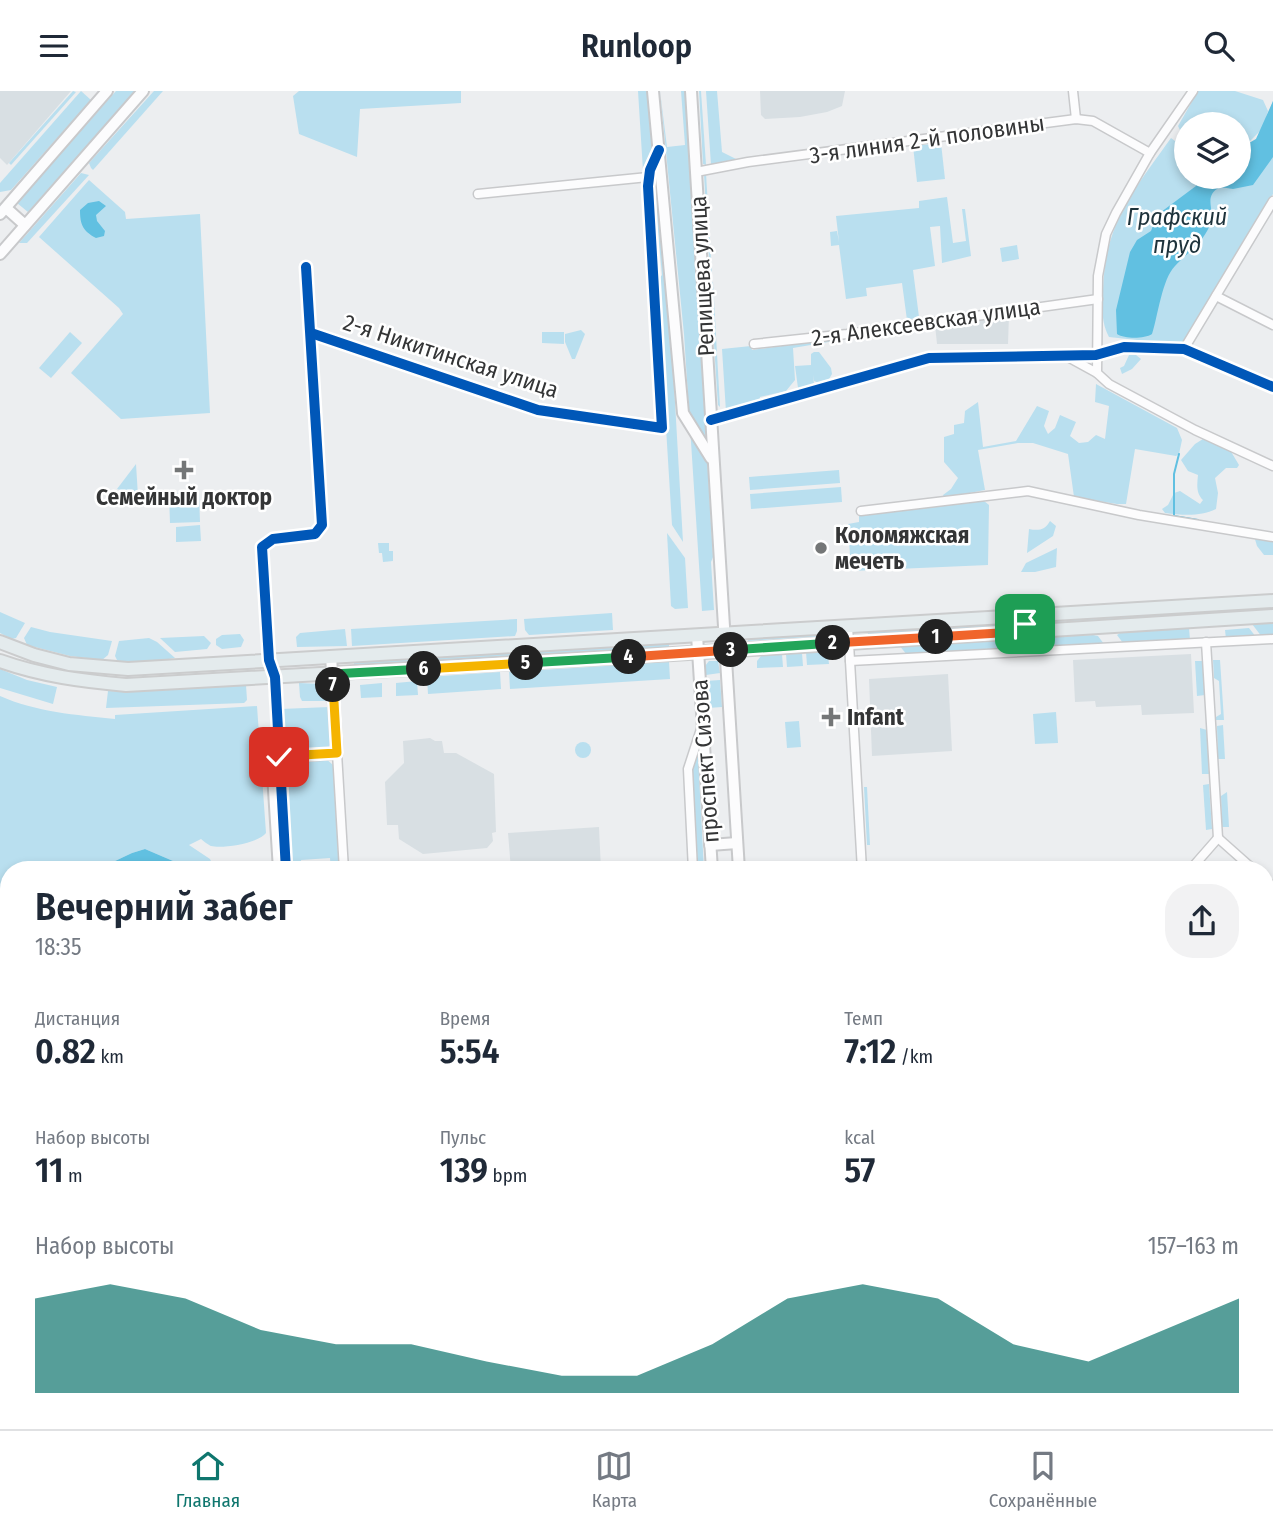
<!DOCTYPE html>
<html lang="ru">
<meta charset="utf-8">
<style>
:root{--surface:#fff;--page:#f2f2f3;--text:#1f2937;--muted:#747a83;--line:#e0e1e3;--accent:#0f766e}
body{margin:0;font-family:"Fira Sans Condensed",sans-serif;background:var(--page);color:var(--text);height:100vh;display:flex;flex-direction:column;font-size:26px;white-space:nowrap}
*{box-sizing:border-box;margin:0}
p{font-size:23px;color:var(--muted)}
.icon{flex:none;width:38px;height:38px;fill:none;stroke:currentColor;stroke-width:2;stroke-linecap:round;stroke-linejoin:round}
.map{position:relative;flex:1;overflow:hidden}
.details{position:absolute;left:0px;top:770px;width:1274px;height:569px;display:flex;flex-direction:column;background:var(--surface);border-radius:28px 28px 0 0;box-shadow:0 4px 10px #0003}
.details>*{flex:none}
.controls{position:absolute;left:1174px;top:21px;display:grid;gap:14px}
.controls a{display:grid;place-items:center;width:77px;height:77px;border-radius:50%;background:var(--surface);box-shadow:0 4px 10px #0003;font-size:35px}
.pin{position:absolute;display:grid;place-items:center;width:60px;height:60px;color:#fff;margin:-30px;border-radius:14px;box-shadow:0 4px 10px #0006}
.km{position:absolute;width:35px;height:35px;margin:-18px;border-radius:50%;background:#222;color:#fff;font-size:19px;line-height:35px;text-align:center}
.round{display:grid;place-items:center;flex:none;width:74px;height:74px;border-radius:28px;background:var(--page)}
.summary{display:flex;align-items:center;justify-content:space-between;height:119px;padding:0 35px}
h1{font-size:38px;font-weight:600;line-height:52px}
.figures{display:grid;grid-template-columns:repeat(3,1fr);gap:10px;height:119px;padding:7px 35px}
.figures div{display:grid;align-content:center}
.figures b{font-size:35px;font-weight:600}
.figures small{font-size:19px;font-weight:400}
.figures p{font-size:19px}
.chart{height:196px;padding:14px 35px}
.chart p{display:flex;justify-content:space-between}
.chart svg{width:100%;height:126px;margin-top:7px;fill:var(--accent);opacity:.7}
header{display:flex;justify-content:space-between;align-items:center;height:91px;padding:0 35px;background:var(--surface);font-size:32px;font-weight:600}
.menu{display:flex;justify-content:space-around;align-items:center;height:98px;border-top:2px solid var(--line);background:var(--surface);font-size:19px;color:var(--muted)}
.menu a{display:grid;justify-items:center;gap:4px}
.menu .on{color:var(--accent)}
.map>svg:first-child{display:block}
.built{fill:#d8dfe3}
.green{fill:#b9dfef}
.water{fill:#61c0e1}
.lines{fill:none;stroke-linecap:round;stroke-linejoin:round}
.stream{stroke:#61c0e1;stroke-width:2}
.street-casing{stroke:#c8c9cb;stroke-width:11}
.secondary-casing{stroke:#c8c9cb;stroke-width:14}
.primary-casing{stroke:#cbcccd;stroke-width:16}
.street{stroke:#fcfcfd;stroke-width:8}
.secondary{stroke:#fcfcfd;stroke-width:10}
.primary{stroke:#e4ebed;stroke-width:12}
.cycleway-casing{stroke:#fff;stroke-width:15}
.cycleway{stroke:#0057b8;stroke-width:10}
.split-1-casing{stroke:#fff;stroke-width:14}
.split-2-casing{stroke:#fff;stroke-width:14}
.split-3-casing{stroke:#fff;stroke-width:14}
.split-4-casing{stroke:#fff;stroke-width:14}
.split-5-casing{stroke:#fff;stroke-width:14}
.split-6-casing{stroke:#fff;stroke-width:14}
.split-7-casing{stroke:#fff;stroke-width:14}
.split-8-casing{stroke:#fff;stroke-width:14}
.split-9-casing{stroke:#fff;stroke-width:14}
.split-1{stroke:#f0652b;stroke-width:9}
.split-2{stroke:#f0652b;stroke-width:9}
.split-3{stroke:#22a559;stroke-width:9}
.split-4{stroke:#f0652b;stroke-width:9}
.split-5{stroke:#22a559;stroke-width:9}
.split-6{stroke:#f5b400;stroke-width:9}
.split-7{stroke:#22a559;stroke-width:9}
.split-8{stroke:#f5b400;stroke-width:9}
.split-9{stroke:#f5b400;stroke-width:9}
.poi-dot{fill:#747677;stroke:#fff;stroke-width:2.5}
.labels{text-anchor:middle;stroke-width:5;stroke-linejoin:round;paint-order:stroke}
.street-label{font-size:23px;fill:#343536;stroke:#fff}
.poi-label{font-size:23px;font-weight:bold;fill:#343536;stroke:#fff;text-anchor:start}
.water-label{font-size:24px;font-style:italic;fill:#1e333c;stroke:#fff}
</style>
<header><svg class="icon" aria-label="menu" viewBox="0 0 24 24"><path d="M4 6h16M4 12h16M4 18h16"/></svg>Runloop<svg class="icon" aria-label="search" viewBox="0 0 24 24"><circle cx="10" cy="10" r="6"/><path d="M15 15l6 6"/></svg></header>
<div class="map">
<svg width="1273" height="1338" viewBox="0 0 1273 1338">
<rect width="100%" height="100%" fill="#eceef0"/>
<g class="built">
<path d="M0,0h71l-64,74 -7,-7z"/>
<path d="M760,0h85l-3,15 -15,6 -27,5 -35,2 -4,-4z"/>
<path d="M1009,224l-1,29h-71l-2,-19z"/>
<path d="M1191,563l3,59 -52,2 -1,-10 -45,2 -1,-6 -20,1 -2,-42z"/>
<path d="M948,583l4,77 -80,5 -3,-77z"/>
<path d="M430,647l5,3h7l2,12h12l38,21 2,58 -4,1 1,8 -6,7 -64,6 -24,-15 -1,-14h-11l-2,-43 19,-19 -1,-22z"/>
<path d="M599,736l2,43h-90l-3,-37z"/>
<rect x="459" y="1330" width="113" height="8"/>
<path d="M788,1330h37v4l6,-1v5h-43z"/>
<path d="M844,1330h37l1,6 -37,2h3v-4h-4z"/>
</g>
<g class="green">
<path d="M73,0l3,1 -65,73 -2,-2z"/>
<path d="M81,0l10,9 -80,90 -11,2v-9z"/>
<path d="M116,0h20l-108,121 -11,-9z"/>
<path d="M154,0h9l-70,79 -2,-2 -2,-5z"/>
<path d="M299,0h162v12l-101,6 -3,48 -58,-23 -6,-38z"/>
<path d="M638,0h9c2,19 12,68 -4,80z"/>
<path d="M660,0l7,56 18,-2 -4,-54h4l28,466 -2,5 3,48 -12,1 -18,-277z"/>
<path d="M699,0h2l5,74 -3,-1z"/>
<path d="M706,0h11l5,61 16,8 -27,5z"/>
<path d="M1198,0h37l28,9 5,11 -6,19 11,-29v93l-91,151 -73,-8c-8,-15 -7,-31 -6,-48 2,-66 31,-99 68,-151l4,3 5,-3 5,3 1,36h53v-28l17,-10 5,-9 -12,12 -10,5v-23h-53v10l-5,-2 -3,-6z"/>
<path d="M941,52l4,36 -28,3 -4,-36z"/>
<path d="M655,81l18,195 10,175 -11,-17 -15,-244 5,-6 -5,-53 -3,-4 -2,-30z"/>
<path d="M81,82l8,2 -62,68h-8z"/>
<path d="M706,82l6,103 -2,-1 -6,-100z"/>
<path d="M89,89l36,32 1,7 74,-5 10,199 -89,6 -50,-46 52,-59 -4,-6 -80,-71z"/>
<path d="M947,106l6,46 13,-2 -4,-32h3l6,47 -29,7 -2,-37 -10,1 5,39 -22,4 6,47 -12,3 -5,-37 -36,5 1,8 -21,3 -7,-54 -8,1 -1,-14 7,-1 2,11 -3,-26 83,-8v-7z"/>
<path d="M1017,154l2,14 -17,3 -2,-14z"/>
<path d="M713,191l7,125 -2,-2 -8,-121z"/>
<path d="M581,239l4,4 -10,25h-3l-7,-17v-8z"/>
<path d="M70,241l12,11 -31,35 -12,-10z"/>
<path d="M542,241h22v12l-22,-1z"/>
<path d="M840,247v2l-47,8 2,32 -9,11 -26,6 -1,6 -33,9 -4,-63 29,-3 1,4z"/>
<path d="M814,261h5l12,16 1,6 -4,7 -9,2 -5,-2 -1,-6 1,9 -16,4 -3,-22 16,-1v-11z"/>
<path d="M1129,264h7l5,4 -9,10 -10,5 -2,-6 4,-2z"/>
<path d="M1096,293l81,44 5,12 -3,14 -3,2 -41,-7 -9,55h-9l-43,-7 -6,-43 -35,-11h-15l-40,7 7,40 -41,8 -1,-3 8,-6 7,-11 -14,-16v-25l10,-3v-9l10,-2 1,-12 13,-9 5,45 33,-6 21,-35 12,5 -5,15 4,8 7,-6 5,-13 16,7 -6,14 9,7 9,-1 8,-7 9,4 4,-33 -14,-4z"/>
<path d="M1203,348l27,11 9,15 -2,3h-11l-11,10 3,15 -2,16c-16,8 -34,6 -51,4l-3,-4 6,-4 6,-12 6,-2 20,13 3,-4c-7,-7 -6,-15 -5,-25l-10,-4 -7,-11 14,-16z"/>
<path d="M136,373l2,32 -21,-7z"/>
<path d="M839,379l1,13 -90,7 -1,-13z"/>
<path d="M841,396l1,15 -91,7 -1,-15z"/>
<path d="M199,402l1,29 -30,1 -1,-29z"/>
<path d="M984,410l5,4 -1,60 -137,6 -3,-47 11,-2v-7z"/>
<path d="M1050,430l6,5 -3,10 -26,17 2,-24c10,2 16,1 21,-8z"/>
<path d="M200,434l1,16 -25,1v-15z"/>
<path d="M667,442l18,25 3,50 -13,1 -4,-3z"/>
<path d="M1254,445l19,4v15h-9l-7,-9z"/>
<path d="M378,452h11v8h4v10l-10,1 -1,-9h-3z"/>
<path d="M1057,457l-1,19 -21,5h-14l5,-9z"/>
<path d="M1273,515v4l-79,5v-4z"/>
<path d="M1188,520v4l-157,8v-2z"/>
<path d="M0,521l25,11 -9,15 -4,1 -12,-6z"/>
<path d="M612,522l1,17 -84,5 -4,-5 -1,-11z"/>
<path d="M517,528v12l-2,5 -163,10 -1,-17z"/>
<path d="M1021,531l-1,3 -152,10v-5z"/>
<path d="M1273,532v13l-11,1 -10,-13z"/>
<path d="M31,536l19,5 62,9 -4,14 -6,5 -32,-4 -43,-11 -3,-7z"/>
<path d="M1189,537l1,12 -67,3 -6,-8 6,-4z"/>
<path d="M1249,537l7,9 -30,2 -1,-9z"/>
<path d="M345,538l2,17 -50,1 -1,-10 4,-4z"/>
<path d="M826,542v3l-78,5v-3z"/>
<path d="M240,543l4,6 -3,7 -19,2 -6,-4v-6l6,-4z"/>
<path d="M1093,544l5,1 6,8 -197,11 -8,-10z"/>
<path d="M204,545l7,7 -4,6 -32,3 -15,-14z"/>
<path d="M149,547l8,4 18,16 -19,3 -38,1 -3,-6 4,-15z"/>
<path d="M669,551v5l-315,18v-4z"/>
<path d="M806,561h18l4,4 1,8 -22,1z"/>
<path d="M802,562l1,13 -16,1 -1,-13z"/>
<path d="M782,563l1,13 -26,1v-7l4,-5z"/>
<path d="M1213,569h7l4,60h-8v-3l5,-3 -2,-33 -5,-3z"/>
<path d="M709,570h9l2,12 -14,2 -1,-9z"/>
<path d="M1195,570h8l2,34 -8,1z"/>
<path d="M669,571l1,17 -160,10 -1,-17z"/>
<path d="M0,578l27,11 30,7 -4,17 -53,-16z"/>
<path d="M500,581l1,17 -73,5 -1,-17z"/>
<path d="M720,589l2,27 -14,1 -2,-27z"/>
<path d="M417,590l1,14 -22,1v-13z"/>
<path d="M299,592l23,1 6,6v11h-26l-2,-4z"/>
<path d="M382,592v14l-21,1 -1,-13z"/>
<path d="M246,594l1,15 -3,3 -138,5 2,-17 27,1z"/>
<path d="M0,605c36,16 76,19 115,23v-4l142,-9 9,127c-7,10 -43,16 -55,13 -1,0 -9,-6 -10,-7l-12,6 21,14 5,11h-37l-5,-9 -28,-12 -13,4 -36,17h-87v63l-9,11z"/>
<path d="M329,616l2,36 -3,5 -38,4 -7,-4 -2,-39z"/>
<path d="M1056,621l2,31 -23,1 -2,-30z"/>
<path d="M799,630l2,26 -14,1 -2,-26z"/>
<path d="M1223,634l2,34h-7l-1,-33z"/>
<path d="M1200,637l7,2 2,44h-7z"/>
<circle cx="583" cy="659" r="8"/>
<path d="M698,666l6,113h-8l-6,-101 4,-11z"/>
<path d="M325,667l8,7 6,105h-8l-1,-12 -29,2 1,10h-13l-6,-102 5,-8z"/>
<path d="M1209,693l3,45 -6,1 -3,-45z"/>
<path d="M864,696h3l3,58h-3z"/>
<path d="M1227,701l2,35h-7l-1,-31z"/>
<path d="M9,972v27l-9,3v-26z"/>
<path d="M1265,1177l8,3v37h-8z"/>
<path d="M156,1330h70l1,8h-71z"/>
<rect x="323" y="1330" width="50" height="8"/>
</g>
<g class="water">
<path d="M1273,10v56l-20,28 -20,4 -13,-2c-18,10 -4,22 -10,38 -8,19 -22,27 -35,41 -13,13 -17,50 -23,68 -8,5 -27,5 -35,0l-1,-24 14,-58 7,-12 14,-9 6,-16 39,-29 1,-4 -4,-5h46v-28l17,-10z"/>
<path d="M99,110l7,5 -10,9 1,6 8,10 -1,5 -8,2c-13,-7 -16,-13 -16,-28l8,-7z"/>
<path d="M145,758l28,12 5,9h-82l36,-17z"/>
<path d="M9,842v130l-9,4v-123z"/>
</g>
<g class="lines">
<path class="stream" d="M1179,363l-5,20v42l24,4"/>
<g class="street-casing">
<g id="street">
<path d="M1073,0l3,28"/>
<path d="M1193,0l-43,62 -34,60 -10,21 -8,42 -1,97 12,11 86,46 78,36"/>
<path d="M696,81l52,-10 328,-43 17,2 57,32"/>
<path d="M478,103l170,-17"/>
<path d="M1216,205l57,29"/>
<path d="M311,242l227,77 124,18 -14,-242 2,-16 8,-19"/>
<path d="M754,253l93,-10 251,-35"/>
<path d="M1184,258l89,-148"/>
<path d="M1066,265l31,17"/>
<path d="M711,329l218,-62 167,-3 28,-8 60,2 89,38"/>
<path d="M861,420l167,-20 111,24 134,22"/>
<path d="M848,535l14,244"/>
<path d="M1206,551l12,196"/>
<path d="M269,569l-7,-113 11,-8 42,-5 7,-9 -16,-258"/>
<path d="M850,570l423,-22"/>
<path d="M337,662l7,117"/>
<path d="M1218,747l36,32"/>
<path d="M693,779l-5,-101 14,-43"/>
<path d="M1190,779l28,-32"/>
<path d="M1265,789l8,7"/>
<path d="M1265,899l8,-8"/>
<path d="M0,1008l9,-4"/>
<path d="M377,1330v8"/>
<path d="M721,1330l1,8"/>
<path d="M895,1330l1,8"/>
<path d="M1252,1330l1,8"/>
</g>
</g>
<g class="secondary-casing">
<g id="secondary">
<path d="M653,0l30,322 28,45"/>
<path d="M691,0l48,779"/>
<path d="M6,117l19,17"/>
<path d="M0,123l107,-123"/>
<path d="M0,163l143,-163"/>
<path d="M697,544l15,235"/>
<path d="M269,569l6,17 11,193"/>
<path d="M710,754l27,-2"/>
<path d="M279,779l-7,-112 65,-5 -6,-97"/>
<path d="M1265,1151h8"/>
<path d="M0,1209h9"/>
<path d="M0,1235l9,-11"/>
<path d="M0,1255l9,8"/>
<path d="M42,1330v8"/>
<path d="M68,1330v8"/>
<path d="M312,1330l1,8"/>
<path d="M744,1330v8"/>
<path d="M769,1330l1,8"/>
</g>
</g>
<g class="primary-casing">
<g id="primary">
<path d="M0,551l34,13 35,9 59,5 1145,-68"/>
<path d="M0,570c42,15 83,20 126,24l547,-31 600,-38"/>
</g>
</g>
<use href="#street" class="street"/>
<use href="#secondary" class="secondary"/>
<use href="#primary" class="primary"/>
<g class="cycleway-casing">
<g id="cycleway">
<path d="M311,242l227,77 124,18 -14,-242 2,-16 9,-20"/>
<path d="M711,329l218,-62 167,-3 28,-8 60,2 89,38"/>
<path d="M286,779l-11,-193 -6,-17 -7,-113 11,-8 42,-5 7,-9 -16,-258"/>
</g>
</g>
<use href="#cycleway" class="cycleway"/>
</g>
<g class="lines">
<g class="split-1-casing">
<path id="split-1" d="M936,546l93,-6 -4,-7"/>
</g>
<g class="split-2-casing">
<path id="split-2" d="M833,552l103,-6"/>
</g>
<g class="split-3-casing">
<path id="split-3" d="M731,559l102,-7"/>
</g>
<g class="split-4-casing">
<path id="split-4" d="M629,566l102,-7"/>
</g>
<g class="split-5-casing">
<path id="split-5" d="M526,572l103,-6"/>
</g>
<g class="split-6-casing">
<path id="split-6" d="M424,578l102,-6"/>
</g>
<g class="split-7-casing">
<path id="split-7" d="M333,594l-1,-11 92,-5"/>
</g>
<g class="split-8-casing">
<path id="split-8" d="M302,664l35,-2 -4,-68"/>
</g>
<g class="split-9-casing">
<path id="split-9" d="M279,666l23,-2"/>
</g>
<use href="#split-1" class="split-1"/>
<use href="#split-2" class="split-2"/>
<use href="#split-3" class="split-3"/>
<use href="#split-4" class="split-4"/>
<use href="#split-5" class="split-5"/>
<use href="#split-6" class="split-6"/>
<use href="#split-7" class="split-7"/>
<use href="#split-8" class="split-8"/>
<use href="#split-9" class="split-9"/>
</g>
<g class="poi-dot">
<path d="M180.5 368.5h7v7h7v7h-7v7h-7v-7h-7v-7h7z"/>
<circle cx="821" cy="457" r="7"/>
<path d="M827.5 615.5h7v7h7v7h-7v7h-7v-7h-7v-7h7z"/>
</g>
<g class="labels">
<g class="street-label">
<text transform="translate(927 48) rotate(-8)" y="8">3-я линия 2-й половины</text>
<text transform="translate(702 185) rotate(-93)" y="8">Репищева улица</text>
<text transform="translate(926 231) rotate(-8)" y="8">2-я Алексеевская улица</text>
<text transform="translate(451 265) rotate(18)" y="8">2-я Никитинская улица</text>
<text transform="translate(705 670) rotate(-94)" y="8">проспект Сизова</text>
</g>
<g class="poi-label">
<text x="184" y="414" text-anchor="middle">Семейный доктор</text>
<text x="835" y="452">Коломяжская<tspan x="835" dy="26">мечеть</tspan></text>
<text x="847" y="634">Infant</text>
</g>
<g class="water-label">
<text x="1177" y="134">Графский<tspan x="1177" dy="28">пруд</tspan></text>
</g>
</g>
</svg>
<div class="controls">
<a><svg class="icon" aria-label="layers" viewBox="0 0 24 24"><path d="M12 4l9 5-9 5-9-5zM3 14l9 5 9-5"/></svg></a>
</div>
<div class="pin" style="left:1025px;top:533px;background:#1e9e55"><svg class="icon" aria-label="arrive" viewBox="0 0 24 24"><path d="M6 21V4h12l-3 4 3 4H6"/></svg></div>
<div class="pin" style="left:279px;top:666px;background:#d93025"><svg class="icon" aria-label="check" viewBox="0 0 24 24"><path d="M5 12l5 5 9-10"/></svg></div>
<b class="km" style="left:936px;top:546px">1</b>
<b class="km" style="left:833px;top:552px">2</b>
<b class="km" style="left:731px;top:559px">3</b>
<b class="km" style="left:629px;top:566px">4</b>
<b class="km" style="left:526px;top:572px">5</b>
<b class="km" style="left:424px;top:578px">6</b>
<b class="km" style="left:333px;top:594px">7</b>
<section class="details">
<div class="summary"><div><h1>Вечерний забег</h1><p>18:35</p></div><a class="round"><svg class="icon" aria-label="share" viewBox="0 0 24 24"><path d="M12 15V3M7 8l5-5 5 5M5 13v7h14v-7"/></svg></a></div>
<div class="figures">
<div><p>Дистанция</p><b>0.82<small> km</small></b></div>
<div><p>Время</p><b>5:54</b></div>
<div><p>Темп</p><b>7:12<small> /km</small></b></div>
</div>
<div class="figures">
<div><p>Набор высоты</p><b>11<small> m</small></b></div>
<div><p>Пульс</p><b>139<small> bpm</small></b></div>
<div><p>kcal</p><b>57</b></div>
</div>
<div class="chart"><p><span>Набор высоты</span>157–163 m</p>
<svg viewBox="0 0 160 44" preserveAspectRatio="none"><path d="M0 44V11L10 6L20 11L30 22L40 27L50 27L60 33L70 38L80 38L90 27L100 11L110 6L120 11L130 27L140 33L150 22L160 11V44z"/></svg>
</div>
</section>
</div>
<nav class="menu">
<a class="on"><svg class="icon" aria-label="home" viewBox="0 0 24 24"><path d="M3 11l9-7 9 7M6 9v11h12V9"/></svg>Главная</a>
<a><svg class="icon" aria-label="map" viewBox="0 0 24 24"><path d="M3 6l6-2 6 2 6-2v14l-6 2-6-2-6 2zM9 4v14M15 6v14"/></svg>Карта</a>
<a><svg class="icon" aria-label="saved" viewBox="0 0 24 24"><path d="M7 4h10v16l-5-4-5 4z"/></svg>Сохранённые</a>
</nav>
